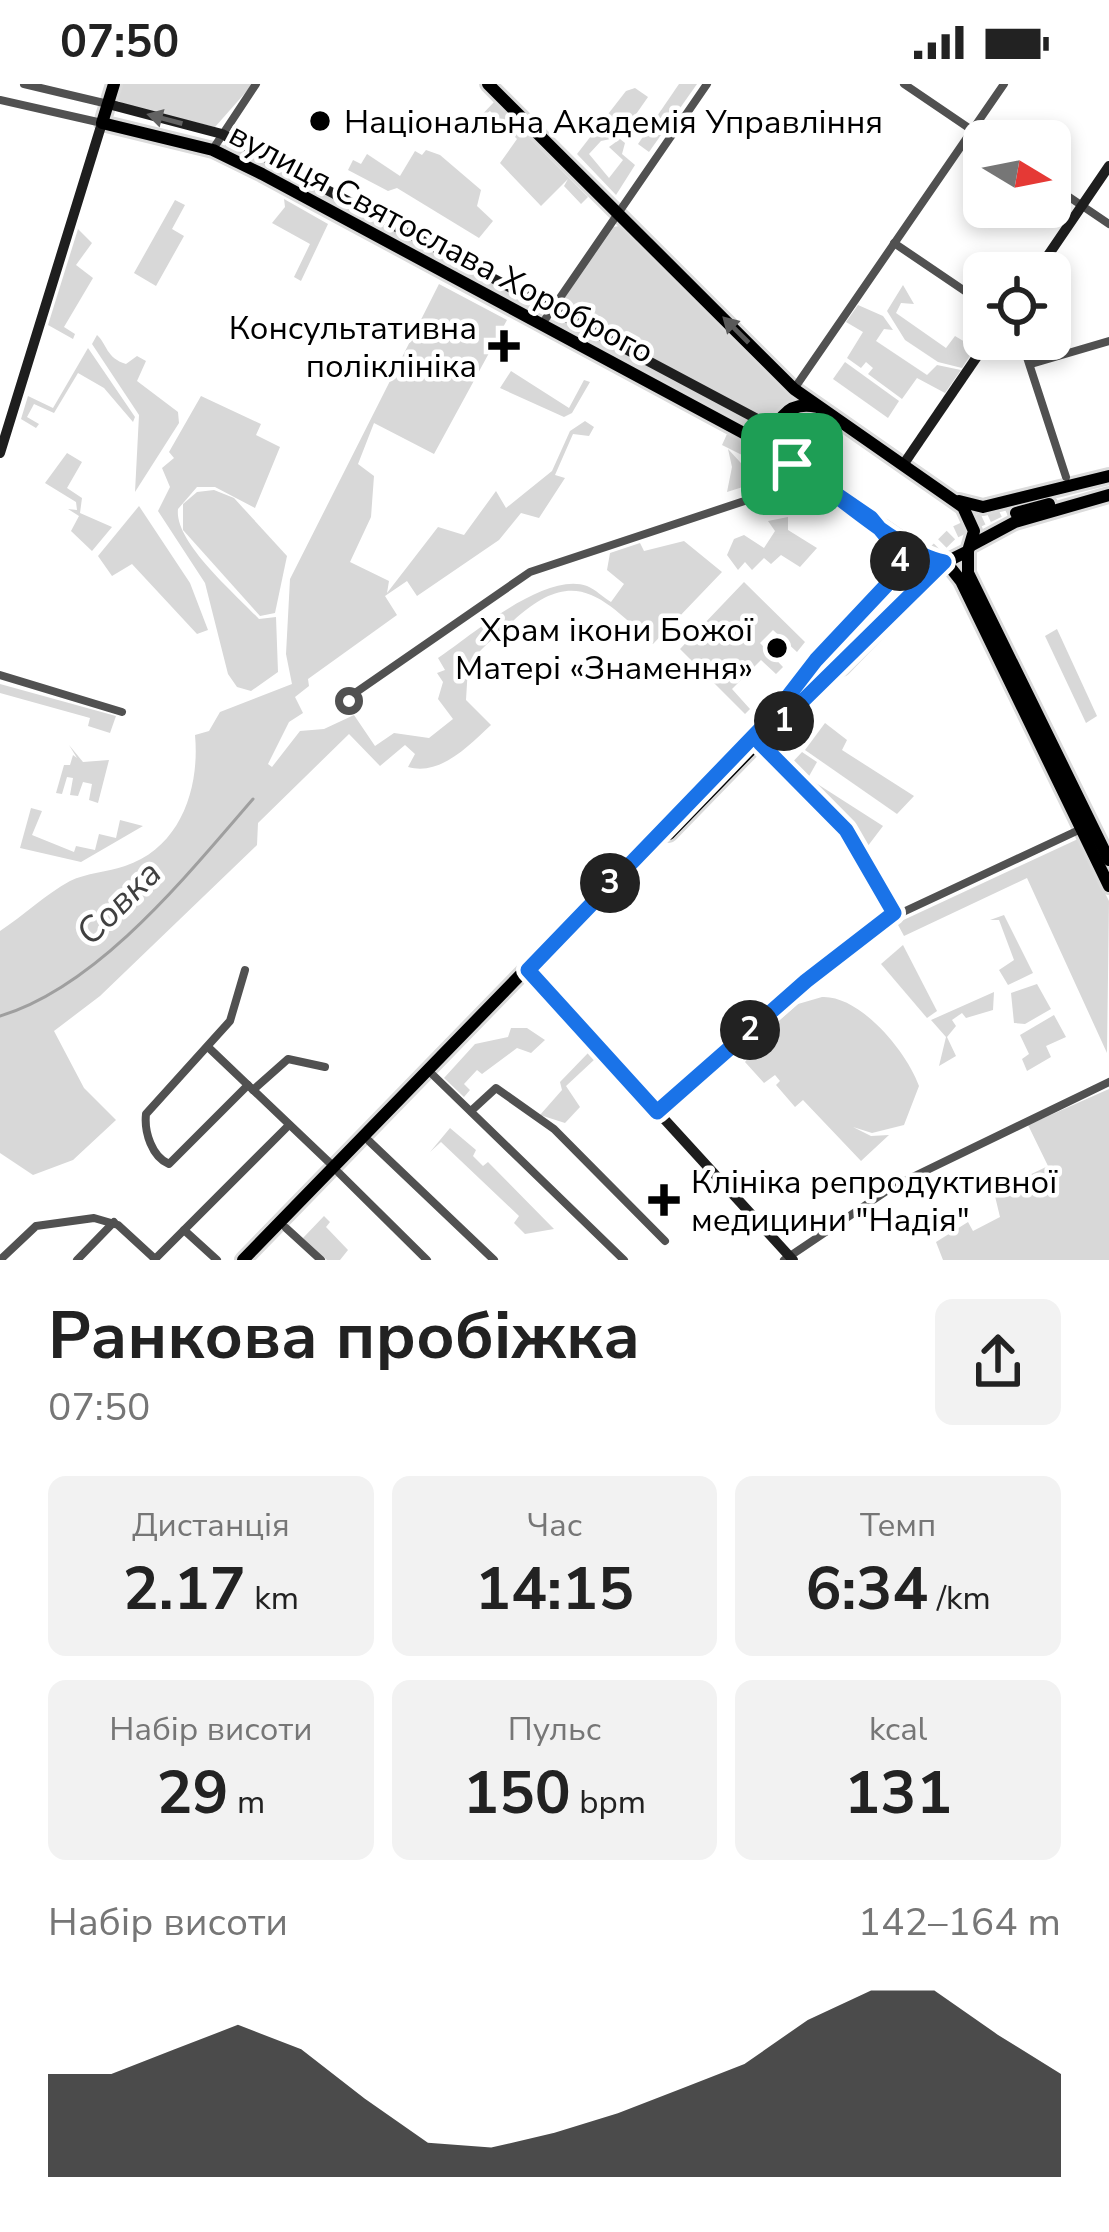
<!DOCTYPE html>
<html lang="uk">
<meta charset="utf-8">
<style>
:root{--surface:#fff;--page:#f2f2f2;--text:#222;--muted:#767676;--accent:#000}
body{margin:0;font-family:"Nunito Sans",sans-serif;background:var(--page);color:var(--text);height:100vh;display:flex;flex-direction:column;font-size:45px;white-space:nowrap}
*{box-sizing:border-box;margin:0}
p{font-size:39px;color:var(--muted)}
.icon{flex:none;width:66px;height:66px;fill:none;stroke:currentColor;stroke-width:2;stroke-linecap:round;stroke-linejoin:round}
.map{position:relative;height:1176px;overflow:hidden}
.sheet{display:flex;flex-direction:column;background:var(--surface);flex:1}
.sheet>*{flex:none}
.needle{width:78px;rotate:100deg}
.buttons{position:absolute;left:963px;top:36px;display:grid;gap:24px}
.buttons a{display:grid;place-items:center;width:108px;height:108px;border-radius:18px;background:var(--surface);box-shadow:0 6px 18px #0003;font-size:60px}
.pin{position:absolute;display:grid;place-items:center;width:102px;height:102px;color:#fff;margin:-51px;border-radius:24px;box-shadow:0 6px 18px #0006}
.km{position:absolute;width:60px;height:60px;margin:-30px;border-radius:50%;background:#222;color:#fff;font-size:33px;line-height:60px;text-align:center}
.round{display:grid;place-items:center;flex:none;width:126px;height:126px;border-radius:18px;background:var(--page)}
.head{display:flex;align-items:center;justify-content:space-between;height:204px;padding:0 48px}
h1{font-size:66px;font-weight:700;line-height:90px}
.metrics{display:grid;grid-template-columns:repeat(3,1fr);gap:18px;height:204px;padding:12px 48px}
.metrics div{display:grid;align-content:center;border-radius:18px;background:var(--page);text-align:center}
.metrics b{font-size:60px;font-weight:700}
.metrics small{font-size:33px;font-weight:400}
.metrics p{font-size:33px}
.chart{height:336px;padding:24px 48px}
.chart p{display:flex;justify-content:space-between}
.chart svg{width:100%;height:216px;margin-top:12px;fill:var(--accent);opacity:.7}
.status{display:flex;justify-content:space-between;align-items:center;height:84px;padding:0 60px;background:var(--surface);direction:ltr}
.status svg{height:33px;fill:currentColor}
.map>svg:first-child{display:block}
.green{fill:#d8d8d8}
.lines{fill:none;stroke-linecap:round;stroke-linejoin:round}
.stream{stroke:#9f9f9f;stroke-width:3}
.primary-tunnel{stroke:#d9d9d9;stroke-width:12;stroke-dasharray:12 6;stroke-linecap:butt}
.primary-casing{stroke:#dbdbdb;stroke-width:18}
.street{stroke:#515151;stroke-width:8}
.secondary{stroke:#1e1e1e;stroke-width:10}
.primary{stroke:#000;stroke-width:12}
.oneway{fill:#626262}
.oneway2{fill:#595959}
.route-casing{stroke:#fff;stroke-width:24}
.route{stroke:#1a73e8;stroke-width:15}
.poi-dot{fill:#000;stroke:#fff;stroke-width:4.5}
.labels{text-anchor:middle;stroke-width:9;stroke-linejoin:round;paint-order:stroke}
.poi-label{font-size:33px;fill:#000;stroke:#fff;text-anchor:start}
.street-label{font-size:33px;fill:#000;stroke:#fff}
.water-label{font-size:36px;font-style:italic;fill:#404040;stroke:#fff}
</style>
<div class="status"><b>07:50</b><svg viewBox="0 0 49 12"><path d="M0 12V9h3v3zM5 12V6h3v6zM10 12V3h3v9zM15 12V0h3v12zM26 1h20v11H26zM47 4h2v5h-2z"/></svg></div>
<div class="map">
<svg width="1109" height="1176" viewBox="0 0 1109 1176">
<rect width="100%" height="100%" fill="#fff"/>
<g class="green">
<path d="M118,0h135l-38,43 -88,-21 -10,-6z"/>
<path d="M679,0h18l-48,68 -11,-8z"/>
<path d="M635,4l13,9 -28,40 -19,4 -12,13 20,24 14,-18 -14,-13 11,-8 5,4 -3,11 13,11 -19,30 -39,-41 49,-63z"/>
<path d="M494,18l94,95 -7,7 -17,-18 4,-7 -27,27 -41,-43 17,-24 -27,-28 -14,10z"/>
<path d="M227,56l175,93 -5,9 -175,-91z"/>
<path d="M426,66l14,5 41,35 -4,16 16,15 -14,17 -82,-50 -9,3 -40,-21 5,-10 8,4 6,-10 33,22 15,-25 7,4z"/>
<path d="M284,115l44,25 -27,57 -7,-4 16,-33 -38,-21 13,-16z"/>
<path d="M175,116l10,5 -13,24 12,7 -28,50 -22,-13z"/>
<path d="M620,142l162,160 17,12 -25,19h-14l-196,-106 -3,-8 51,-76z"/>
<path d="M78,145l14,14 -16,22 17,13 -29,49 11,7 -2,5 -25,-14z"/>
<path d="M406,151l132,70 -6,10 -132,-70z"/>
<path d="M439,200l68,36 -73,134 -60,-31 -16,41 16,12 -3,41 -21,45 39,19 -2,12 51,-66 26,8 32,-44 10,17 46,-37 18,-40 15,-10 9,6 -5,9 -16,-2 -18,41 10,3 -26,40 -18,-5 -22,27 -82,56 -10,-15 -22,15 12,19 -89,64 1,7 -14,11 8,16 -14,9 -21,42 4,3 28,-36 24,-2 30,-14 21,31 19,-13 35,5 24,-19 -15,-20 5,-17 -6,-9 8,-3 -7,-12c34,-23 107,-87 149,-72 8,3 17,12 24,16l13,-18 -17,-14 3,-17 30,-10 4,8 40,-10 38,31 -69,72c-51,-47 -78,-80 -140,-23 -15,14 -35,28 -45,46l-2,33 25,25c-23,21 -50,51 -83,42l7,-13 -10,-9 -25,21 -31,-32 -91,89 -1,22 -157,151 -46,35 30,57 32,32 -43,40 -40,15 -33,-22v-222c23,-15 46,-37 70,-50 16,-8 38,-9 55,-15 55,-18 75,-77 70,-131l14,-4 11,-19 72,-28 -6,-30 4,-75z"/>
<path d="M903,201l11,19 -13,-1 -5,10 50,35 9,-12 20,12 -13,20 -24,-6 -33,-22 -18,-29z"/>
<path d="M858,221l25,11 10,14 -9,-1 -8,12 51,34 10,-10 24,5 -16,23 -28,-15 -15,21 -34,-25 5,-6 -7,-6 -5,6 -14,-10 16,-26 -17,-10z"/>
<path d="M559,231l207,113 -4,10 -207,-114 -3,-6z"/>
<path d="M97,251c10,9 9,23 29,29l11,-8 9,5 -9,20 41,31 1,11 -44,69 4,-77 -47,-71z"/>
<path d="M88,264l47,69 -2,5 -29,-34 -26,-15 -24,40 -20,-9 -7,13 12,7 -3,4 -15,-9 7,-23 25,12z"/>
<path d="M845,278l54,39 -11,17 -55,-39z"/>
<path d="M511,287l58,37 15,-28 6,2 -18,31 -8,4 -64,-29z"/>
<path d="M201,312l60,28 -5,11 24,12 -25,61 -40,-21h-18l-19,22c-4,33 58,85 81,110l17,-2 2,55 -27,19 -14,-4 -9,-13 -23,-91 -47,-72 12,-24 -8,-19 12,-10 -5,-6z"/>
<path d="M727,350l31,16 19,26 -50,16 5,-25 -4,-18 24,26 -6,-18 -24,-12z"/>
<path d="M67,369l15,9 -15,26 15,10 -2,15 32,14 -20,24 -21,-20 8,-15 -11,-7 9,1 -1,-8 -31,-19z"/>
<path d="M214,406l20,8 53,58 -12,57 -15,3 -77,-86v-26l14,-12z"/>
<path d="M139,422l51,77 18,47 -11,4 -65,-70 -20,12 -14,-20z"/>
<path d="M788,433v13l29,18 -17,19 -19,-12 -10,9 -7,-6 -12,12 -7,-8 -7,8 -11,-15 7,-16 10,-4 20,13 11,-17 -7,-10z"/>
<path d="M744,498l61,60 -8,10 -24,-22 -13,13 23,24 -7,7 -15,-14 -29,29 18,20 -5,5 -65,-65z"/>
<path d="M1057,545l40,87 -11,7 -41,-87z"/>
<path d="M0,600l116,32 -6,17 -22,-7 2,-8 -90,-25z"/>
<path d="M825,639l22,17 -5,10 72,46 -17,18 -92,-64z"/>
<path d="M69,661l14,17 26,-2 -11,43 -9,-3 3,-16 -9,-2 -5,14 -8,-1 3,-17 -6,-1 -5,17 -6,-1 8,-28h6l3,-10 4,3z"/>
<path d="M802,668l15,10 -9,16 75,48 -19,25 -13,-24 -62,-61z"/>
<path d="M31,724l11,3 -10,24 42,17 2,-6 19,4 4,-16 17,4 4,-18 23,6 -62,36 -61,-14z"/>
<path d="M1078,755l31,62 -2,152 -80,-175 -123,58 -7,-13z"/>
<path d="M1004,831l29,58 -25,12 -9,-15 15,-10 -15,-40h-9z"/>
<path d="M903,861l34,66 -10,7 -46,-54z"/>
<path d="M1037,900l14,25 -26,15 -11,-1 -3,-30z"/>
<path d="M994,908l-1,18 -27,8 -4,-5 -10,7 4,6 -9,11 9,19 -17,10 7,-29 -15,-17z"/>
<path d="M822,913c38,-2 85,55 97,89l-15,39 -32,8 -19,-6 18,9 18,-1 -28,26 -58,-61 -8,7 -19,-22 4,-4 -5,-6 -11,8 -19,-21 4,-5 -5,-6 54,-47z"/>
<path d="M1054,931l12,22 -20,9 5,11 -24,14 -5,-12 7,-5 -9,-19z"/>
<path d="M511,944h16l18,12 -14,13 -14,-5 -35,26 -5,-4 -13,14 6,6 -6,7 -20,-19 31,-34 33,-7z"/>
<path d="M589,968l6,7 -29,27 14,21 -15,16 -25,-8 22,-25 -2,-8z"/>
<path d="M1109,1005v171h-166l-7,-18 32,-20 5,9 27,-14 -6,-25 54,-26 -20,-41z"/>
<path d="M450,1044l26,22 -3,6 10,10 5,-4 66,67 -29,5 -11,-11 5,-7 -78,-74 -11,10z"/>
<path d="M324,1132l6,6 -4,5 22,23 -8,10h-13l-24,-22z"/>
</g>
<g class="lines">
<path class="stream" d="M0,932c99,-30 187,-141 253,-217"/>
<path class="primary-tunnel" d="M891,510l62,-61 60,-28"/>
<g class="primary-casing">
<g id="primary">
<path d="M114,0l-12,39 111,27 49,24 500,269 167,116 17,3 22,-11 6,-20 -11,-24 -169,-118 -306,-305"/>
<path d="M775,367c-5,-28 12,-51 42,-44"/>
<path d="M959,417l24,6 126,-31"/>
<path d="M1016,429l33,-9"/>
<path d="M972,461l43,-23 94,-27"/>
<path d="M968,467v22l141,287"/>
<path d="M946,478l15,19 148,305"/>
<path d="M879,512l17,-21 4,-17 -17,-25"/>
<path d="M842,584l102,-106"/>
<path d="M804,590l35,-38"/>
<path d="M669,750l174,-179"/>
<path d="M243,1176l648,-666"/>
</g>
</g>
<g class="street">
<path d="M24,0l84,20"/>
<path d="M904,0l84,57"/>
<path d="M0,16l102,23"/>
<path d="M213,65l43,-65"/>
<path d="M1050,100l59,40"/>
<path d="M894,159l90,61"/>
<path d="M542,240l165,-240"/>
<path d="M1021,255l45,138"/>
<path d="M1031,280l78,-23"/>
<path d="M794,305l210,-305"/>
<path d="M0,591l122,37"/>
<circle cx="349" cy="617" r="10"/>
<path d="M355,609l175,-121 281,-93"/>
<path d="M761,659l85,87 48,83"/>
<path d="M245,886l-15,51 -84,93c-2,18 6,43 23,50l79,-79"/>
<path d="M208,963l125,119"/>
<path d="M433,991l191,185"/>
<path d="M253,1006l35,-31 37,8"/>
<path d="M471,1027l25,-23 58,41 111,112"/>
<path d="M657,1028l214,-185 210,-98"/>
<path d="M369,1057l125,119"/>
<path d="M339,1089l88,87"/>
<path d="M286,1144l35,32"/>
<path d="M184,1146l33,30"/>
<path d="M0,1176l36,-34 58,-8 24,7 37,34"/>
<path d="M77,1176l37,-38"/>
<path d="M154,1176l135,-135"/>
<path d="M784,1176l110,-74 215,-104"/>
</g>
<g class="secondary">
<path d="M108,20l114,30 537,286h20"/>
<path d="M1036,189l73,-107"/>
<path d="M0,369l102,-330"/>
<path d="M903,381l86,-126"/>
<path d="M528,886l265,290"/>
</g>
<use href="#primary" class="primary"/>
</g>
<defs><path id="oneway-solid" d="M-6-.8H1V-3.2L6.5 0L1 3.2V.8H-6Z" transform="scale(3)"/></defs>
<use class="oneway" href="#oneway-solid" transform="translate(165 35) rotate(-165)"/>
<use class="oneway2" href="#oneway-solid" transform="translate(736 246) rotate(-135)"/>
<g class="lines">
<g class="route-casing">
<path id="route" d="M792,380l-7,23 27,-9c33,23 95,78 132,84l-184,181 86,87 48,83 -88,68 -149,131 -129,-142 244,-253 44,-57 80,-85 2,-24 -27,-33 -79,-54"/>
</g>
<use href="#route" class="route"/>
</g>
<g class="poi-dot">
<circle cx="320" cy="37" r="12"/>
<path d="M498 244h12v12h12v12h-12v12h-12v-12h-12v-12h12z"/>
<circle cx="777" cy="564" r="12"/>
<path d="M658 1098h12v12h12v12h-12v12h-12v-12h-12v-12h12z"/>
</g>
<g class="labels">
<g class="poi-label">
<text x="344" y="49">Національна Академія Управління</text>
<text x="477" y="255" text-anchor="end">Консультативна<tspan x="477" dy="38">поліклініка</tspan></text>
<text x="753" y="557" text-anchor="end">Храм ікони Божої<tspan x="753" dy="38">Матері «Знамення»</tspan></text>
<text x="691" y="1109">Клініка репродуктивної<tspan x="691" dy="38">медицини "Надія"</tspan></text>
</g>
<g class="street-label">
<text transform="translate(442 158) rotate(28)" y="12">вулиця Святослава Хороброго</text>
</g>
<g class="water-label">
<text transform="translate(118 818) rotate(-45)" y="13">Совка</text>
</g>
</g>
</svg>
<div class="buttons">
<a><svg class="needle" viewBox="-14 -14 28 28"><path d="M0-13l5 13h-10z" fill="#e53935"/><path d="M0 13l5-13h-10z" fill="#767676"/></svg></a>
<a><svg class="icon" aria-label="locate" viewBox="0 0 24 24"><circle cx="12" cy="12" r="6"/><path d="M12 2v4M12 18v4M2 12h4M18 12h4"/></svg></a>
</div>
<div class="pin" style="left:792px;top:380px;background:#1e9e55"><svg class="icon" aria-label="arrive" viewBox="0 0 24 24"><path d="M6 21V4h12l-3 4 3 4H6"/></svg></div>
<b class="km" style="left:784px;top:637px">1</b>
<b class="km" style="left:750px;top:946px">2</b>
<b class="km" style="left:610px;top:799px">3</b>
<b class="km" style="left:900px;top:477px">4</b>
</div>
<section class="sheet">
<div class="head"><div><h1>Ранкова пробіжка</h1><p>07:50</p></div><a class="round"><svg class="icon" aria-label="share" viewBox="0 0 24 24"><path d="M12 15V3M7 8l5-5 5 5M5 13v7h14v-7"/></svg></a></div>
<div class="metrics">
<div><p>Дистанція</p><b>2.17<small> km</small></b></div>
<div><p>Час</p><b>14:15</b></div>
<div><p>Темп</p><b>6:34<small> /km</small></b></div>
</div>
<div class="metrics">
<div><p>Набір висоти</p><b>29<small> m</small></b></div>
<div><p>Пульс</p><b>150<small> bpm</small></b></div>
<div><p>kcal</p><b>131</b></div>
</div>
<div class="chart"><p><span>Набір висоти</span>142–164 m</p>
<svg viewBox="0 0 160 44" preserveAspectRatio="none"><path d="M0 44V23L10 23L20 18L30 13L40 18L50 28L60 37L70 38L80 35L90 31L100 26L110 21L120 12L130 6L140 6L150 15L160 23V44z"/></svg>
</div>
</section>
